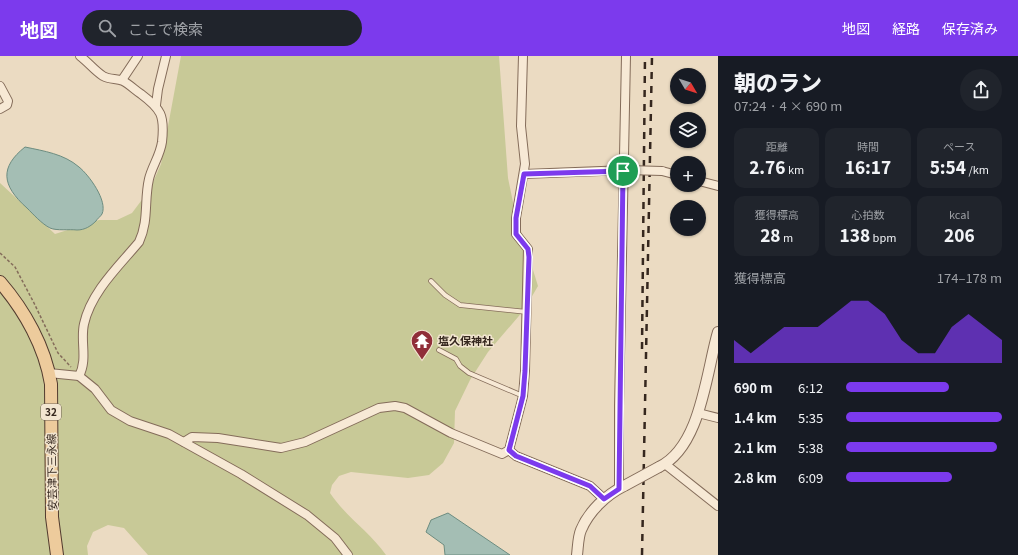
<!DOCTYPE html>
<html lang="ja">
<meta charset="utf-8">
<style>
:root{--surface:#171b24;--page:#20242c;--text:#f1f3f6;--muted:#9ea1a6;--accent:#7c3aed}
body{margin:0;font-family:Georgia,"Noto Sans JP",serif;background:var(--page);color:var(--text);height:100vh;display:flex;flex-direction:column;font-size:15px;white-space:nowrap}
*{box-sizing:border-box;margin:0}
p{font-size:13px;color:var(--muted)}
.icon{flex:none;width:22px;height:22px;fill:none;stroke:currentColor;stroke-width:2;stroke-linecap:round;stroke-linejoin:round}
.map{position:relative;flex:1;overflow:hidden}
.details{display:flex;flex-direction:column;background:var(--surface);width:300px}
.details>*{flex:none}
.needle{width:26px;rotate:129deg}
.tools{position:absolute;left:670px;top:12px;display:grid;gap:8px}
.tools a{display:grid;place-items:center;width:36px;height:36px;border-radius:50%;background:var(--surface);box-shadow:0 1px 3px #0004;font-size:20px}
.pin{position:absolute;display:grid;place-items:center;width:34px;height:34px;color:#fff;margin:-17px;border:2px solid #fff;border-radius:50%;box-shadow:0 1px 4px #0007}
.round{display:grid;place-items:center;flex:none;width:42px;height:42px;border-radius:21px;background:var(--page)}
.overview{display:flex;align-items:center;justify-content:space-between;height:68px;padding:0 16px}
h1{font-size:22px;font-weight:800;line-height:30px}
.stats{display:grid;grid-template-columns:repeat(3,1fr);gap:6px;height:68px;padding:4px 16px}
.stats div{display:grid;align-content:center;border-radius:10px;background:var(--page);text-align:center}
.stats b{font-size:17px;font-weight:800}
.stats small{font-size:11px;font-weight:400}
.stats p{font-size:11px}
.chart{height:112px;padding:8px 16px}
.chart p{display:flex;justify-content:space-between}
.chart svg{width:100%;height:72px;margin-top:4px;fill:var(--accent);opacity:.7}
ul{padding:0 16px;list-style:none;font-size:13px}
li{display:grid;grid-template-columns:64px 48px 1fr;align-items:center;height:30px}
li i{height:10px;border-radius:5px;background:var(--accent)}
header{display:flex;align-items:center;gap:24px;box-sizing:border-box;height:56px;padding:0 20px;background:var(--accent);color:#fff}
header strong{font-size:19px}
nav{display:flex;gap:22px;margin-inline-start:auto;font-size:14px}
.search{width:280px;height:36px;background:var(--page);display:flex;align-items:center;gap:10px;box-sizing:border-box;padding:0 14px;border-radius:22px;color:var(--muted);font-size:15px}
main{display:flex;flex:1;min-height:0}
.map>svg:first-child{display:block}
.green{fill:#c8c997}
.water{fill:#a4beb4;stroke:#6c8c80}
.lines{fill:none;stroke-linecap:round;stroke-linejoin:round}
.service-casing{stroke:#846c5a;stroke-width:5.5}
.minor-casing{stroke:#846c5a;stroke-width:10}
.tertiary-casing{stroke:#846c5a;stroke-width:12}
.primary-casing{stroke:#523b2f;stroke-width:14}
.path{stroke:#846c5a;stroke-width:1.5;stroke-dasharray:3 2;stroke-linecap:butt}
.service{stroke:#f7e9d5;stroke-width:4}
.minor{stroke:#f7e9d5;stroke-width:8}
.tertiary{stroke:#f7e9d5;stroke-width:10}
.primary{stroke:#edcb9c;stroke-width:12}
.rail{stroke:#35271e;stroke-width:2.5;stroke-dasharray:7 7;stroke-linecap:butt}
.minor-bridge-casing{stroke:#846c5a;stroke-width:10;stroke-linecap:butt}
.tertiary-bridge-casing{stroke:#846c5a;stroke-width:12;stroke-linecap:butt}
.minor-bridge{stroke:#f7e9d5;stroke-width:8}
.tertiary-bridge{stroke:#f7e9d5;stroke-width:10}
.route-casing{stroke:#fff;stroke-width:8}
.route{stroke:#7c3aed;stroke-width:5}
.labels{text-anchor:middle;stroke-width:3;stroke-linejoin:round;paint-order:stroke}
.shield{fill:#f3e6d1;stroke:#6e6054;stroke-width:1}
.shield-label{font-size:10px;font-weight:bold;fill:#35271e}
.poi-label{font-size:11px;font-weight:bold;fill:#35271e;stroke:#f3e6d1;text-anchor:start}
.street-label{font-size:11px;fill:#35271e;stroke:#f3e6d1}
</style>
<header>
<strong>地図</strong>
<div class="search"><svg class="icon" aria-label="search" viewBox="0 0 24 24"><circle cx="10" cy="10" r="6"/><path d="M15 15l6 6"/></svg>ここで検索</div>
<nav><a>地図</a><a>経路</a><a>保存済み</a></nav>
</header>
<main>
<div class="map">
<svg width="718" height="499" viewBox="0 0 718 499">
<rect width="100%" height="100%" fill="#ebdbc2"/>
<path class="green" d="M181,0h318l9,122 7,34 23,74 -14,24 -36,42 -18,28 -15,31 -1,32 -11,20 -14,12 -21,3 -57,-6 -12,4 -7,9 -2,8c16,24 40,39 56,62h-238l-24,-27 -16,-3 -15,7 -6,14 1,9h-88v-372l55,51 44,-14h18l15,-7 18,-24 11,-25z"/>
<g class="water">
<path d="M25,91c19,4 39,7 54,20 10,8 29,34 23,47 -1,2 -5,5 -6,7 -5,5 -11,9 -19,9 -8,-1 -20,1 -27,-2 -8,-4 -17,-14 -23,-20 -26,-23 -27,-41 -2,-61z"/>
<path d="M448,457l62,42h-65l-1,-10 -18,-13 5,-12z"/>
</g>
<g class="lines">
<g class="service-casing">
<g id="service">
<path d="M431,225l14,14 15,10 67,7"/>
<path d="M439,294l17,9 4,7 9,7 54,23"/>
</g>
</g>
<g class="minor-casing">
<g id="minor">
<path d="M122,24l16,-24"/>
<path d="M0,30l8,15 -1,4 -7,4"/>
<path d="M156,49l2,-16 8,-33"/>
<path d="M662,115l15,4"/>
<path d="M524,118l103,-4"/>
<path d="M699,125l19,5"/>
<path d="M49,317l30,3 16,13 16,21 19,11 39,13 72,40 66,41 28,23 13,17"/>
<path d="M79,320c9,-17 1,-35 5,-52 7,-32 35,-58 55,-82 10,-21 5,-42 10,-63 3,-13 11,-23 13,-37 3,-27 -1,-33 -21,-48 -6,-4 -12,-10 -18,-13 -6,-3 -13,-1 -20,-5 -8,-5 -15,-14 -23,-20"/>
<path d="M698,357l20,5"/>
<path d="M184,386l8,-5 26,1 63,10 24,-6 74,-34 16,-2 10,2 46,25 51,21 7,-4 14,-54 2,-25 3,-122 -12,-15v-16l9,-54 -4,-38 2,-70"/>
<path d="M509,394l7,6 74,30 14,13"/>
<path d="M665,408l53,42"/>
<path d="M619,433v-83l7,-350"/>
</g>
</g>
<g class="tertiary-casing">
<g id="tertiary">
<path d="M659,411c42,-20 47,-94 59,-135"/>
<path d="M577,499c1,-8 1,-18 4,-25 8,-19 25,-35 43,-44"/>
</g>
</g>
<g class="primary-casing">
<path id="primary" d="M0,226c25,29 45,65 51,102l1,133 5,38"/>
</g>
<path class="path" d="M0,197l15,14 19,36 24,50 13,14"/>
<use href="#service" class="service"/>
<use href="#minor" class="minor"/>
<use href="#tertiary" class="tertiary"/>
<use href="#primary" class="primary"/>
<g class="rail">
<path d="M642,293l3,-293"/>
<path d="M642,499l10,-499"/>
</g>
<g class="minor-bridge-casing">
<path id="minor-bridge" d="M628,114l34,1"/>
</g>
<g class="tertiary-bridge-casing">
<path id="tertiary-bridge" d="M624,430l35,-19"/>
</g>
<use href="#minor-bridge" class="minor-bridge"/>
<use href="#tertiary-bridge" class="tertiary-bridge"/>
</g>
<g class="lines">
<g class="route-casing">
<path id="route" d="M623,115l-4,318 -15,10 -14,-13 -74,-30 -7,-6 14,-54 2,-25 4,-114 -1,-8 -12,-15v-16l8,-44z"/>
</g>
<use href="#route" class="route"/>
</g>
<defs>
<g id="temple-pin" transform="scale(1.15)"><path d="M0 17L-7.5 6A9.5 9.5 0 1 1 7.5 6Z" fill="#902e39" stroke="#f3e6d1"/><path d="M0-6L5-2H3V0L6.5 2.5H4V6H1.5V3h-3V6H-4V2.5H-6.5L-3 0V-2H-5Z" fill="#fff"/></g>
</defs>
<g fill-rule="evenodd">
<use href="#temple-pin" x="422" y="285"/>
</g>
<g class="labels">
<rect class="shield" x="41" y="348" width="20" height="16" rx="3"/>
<g class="shield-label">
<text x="51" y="360">32</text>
</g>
<g class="poi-label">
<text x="438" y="289">塩久保神社</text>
</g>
<g class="street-label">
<text transform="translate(52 416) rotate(-91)" y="4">安芸津下三永線</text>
</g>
</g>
</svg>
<div class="tools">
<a><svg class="needle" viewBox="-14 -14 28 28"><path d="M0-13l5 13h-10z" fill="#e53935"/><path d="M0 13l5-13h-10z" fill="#9ea1a6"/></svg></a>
<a><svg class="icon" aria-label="layers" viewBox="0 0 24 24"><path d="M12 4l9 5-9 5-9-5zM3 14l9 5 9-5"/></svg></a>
<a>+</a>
<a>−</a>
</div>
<div class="pin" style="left:623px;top:115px;background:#1e9e55"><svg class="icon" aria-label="arrive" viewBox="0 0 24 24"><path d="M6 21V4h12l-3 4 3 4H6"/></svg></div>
</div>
<section class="details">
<div class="overview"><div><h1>朝のラン</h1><p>07:24 · 4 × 690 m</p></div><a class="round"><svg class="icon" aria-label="share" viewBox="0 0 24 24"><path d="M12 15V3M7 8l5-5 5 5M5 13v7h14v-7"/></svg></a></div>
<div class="stats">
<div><p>距離</p><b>2.76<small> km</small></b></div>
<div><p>時間</p><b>16:17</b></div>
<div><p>ペース</p><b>5:54<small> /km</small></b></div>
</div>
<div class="stats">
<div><p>獲得標高</p><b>28<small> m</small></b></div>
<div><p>心拍数</p><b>138<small> bpm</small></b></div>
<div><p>kcal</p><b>206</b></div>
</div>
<div class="chart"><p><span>獲得標高</span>174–178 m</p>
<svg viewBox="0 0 160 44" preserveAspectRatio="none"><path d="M0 44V30L10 38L20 30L30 22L40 22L50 22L60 14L70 6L80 6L90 14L100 30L110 38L120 38L130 22L140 14L150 22L160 30V44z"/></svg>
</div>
<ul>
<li><b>690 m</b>6:12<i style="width:66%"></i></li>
<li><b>1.4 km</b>5:35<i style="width:100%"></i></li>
<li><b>2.1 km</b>5:38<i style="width:97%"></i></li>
<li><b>2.8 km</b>6:09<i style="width:68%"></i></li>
</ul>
</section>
</main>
